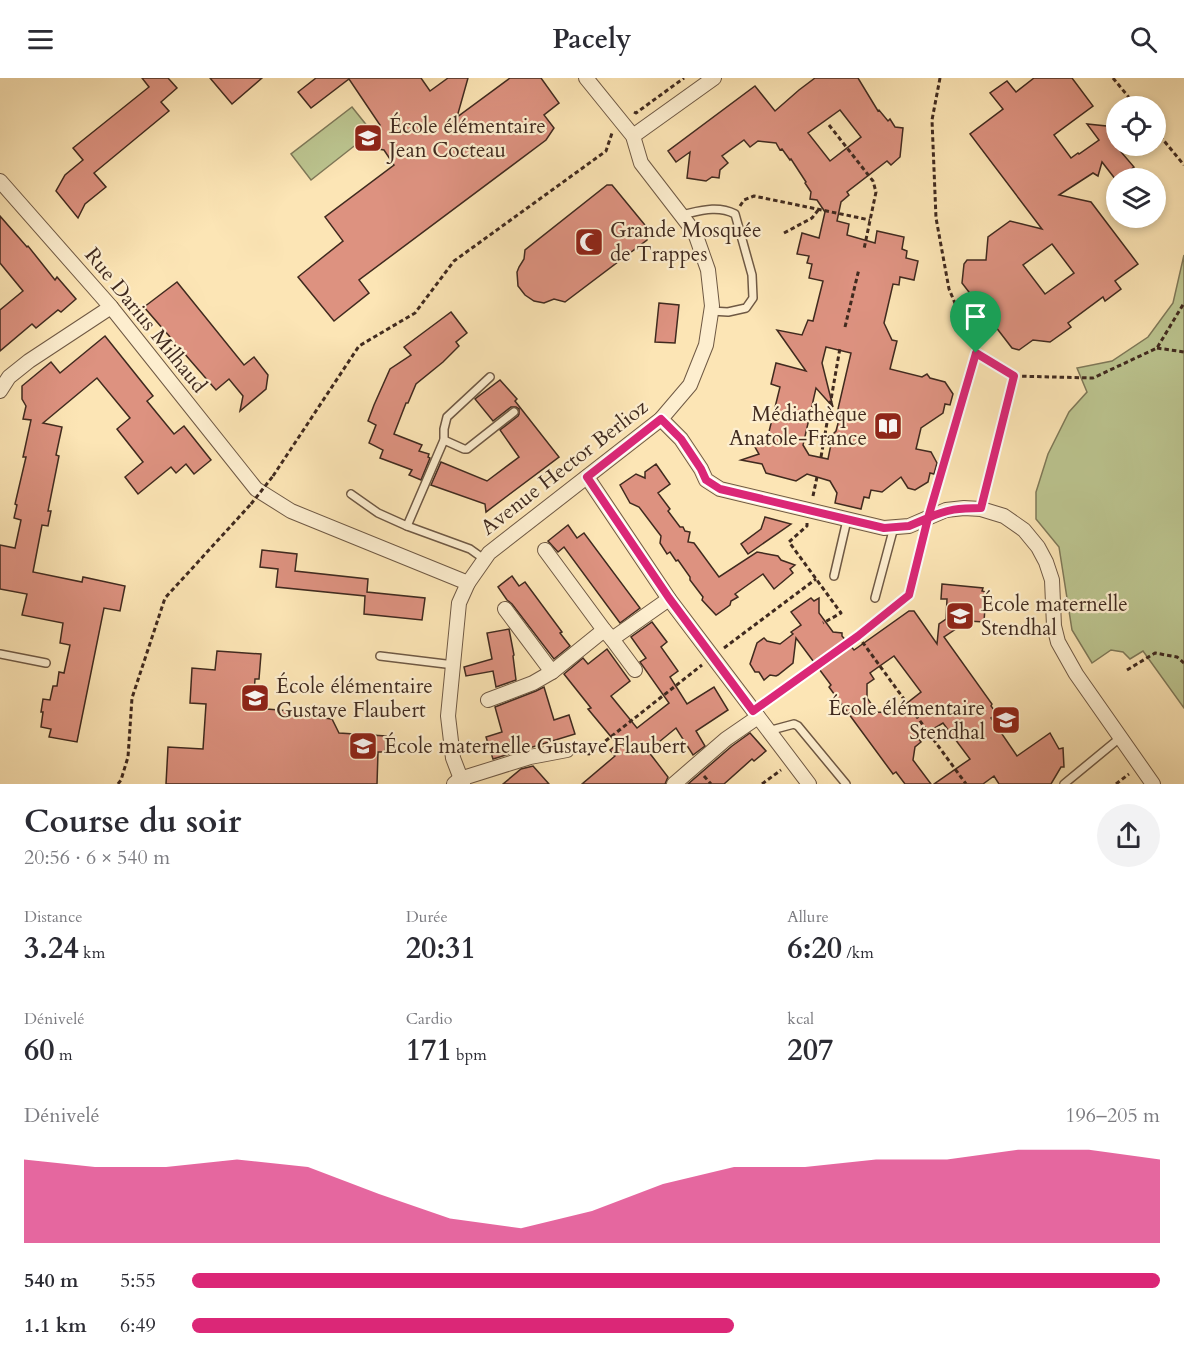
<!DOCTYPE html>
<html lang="fr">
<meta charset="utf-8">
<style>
:root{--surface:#fff;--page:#f2f2f3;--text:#2b2b33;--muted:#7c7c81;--accent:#db2777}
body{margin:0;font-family:Cardo,serif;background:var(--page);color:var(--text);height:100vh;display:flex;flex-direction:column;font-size:22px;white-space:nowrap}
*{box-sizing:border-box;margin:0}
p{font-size:20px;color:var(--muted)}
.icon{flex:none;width:33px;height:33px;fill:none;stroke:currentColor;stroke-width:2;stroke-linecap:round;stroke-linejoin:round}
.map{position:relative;height:706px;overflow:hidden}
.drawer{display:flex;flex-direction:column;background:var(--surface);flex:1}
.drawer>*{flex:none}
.buttons{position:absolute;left:1106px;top:18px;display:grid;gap:12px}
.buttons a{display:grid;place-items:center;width:60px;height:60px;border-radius:50%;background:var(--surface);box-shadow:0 3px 9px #0003;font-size:30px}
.pin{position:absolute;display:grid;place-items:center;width:51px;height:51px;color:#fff;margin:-62px -26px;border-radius:50% 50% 50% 0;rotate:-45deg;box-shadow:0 0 6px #0007}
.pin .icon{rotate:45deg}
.round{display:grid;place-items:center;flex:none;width:63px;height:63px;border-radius:32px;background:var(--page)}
.head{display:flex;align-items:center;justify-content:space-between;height:102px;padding:0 24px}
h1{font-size:33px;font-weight:800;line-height:45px}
.figures{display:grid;grid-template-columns:repeat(3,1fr);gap:9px;height:102px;padding:6px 24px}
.figures div{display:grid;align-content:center}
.figures b{font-size:30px;font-weight:800}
.figures small{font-size:16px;font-weight:400}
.figures p{font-size:16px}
.chart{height:168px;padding:12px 24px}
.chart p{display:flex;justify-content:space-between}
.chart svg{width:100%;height:108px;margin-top:6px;fill:var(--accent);opacity:.7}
ul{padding:0 24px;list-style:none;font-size:20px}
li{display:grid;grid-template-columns:96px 72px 1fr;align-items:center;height:45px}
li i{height:15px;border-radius:8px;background:var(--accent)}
header{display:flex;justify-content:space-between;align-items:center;height:78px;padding:0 24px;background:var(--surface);font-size:27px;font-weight:800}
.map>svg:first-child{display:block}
.green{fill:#bcc590;stroke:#7e7858;stroke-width:1.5}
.building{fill:#dd9280;stroke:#402a1f;stroke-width:1.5;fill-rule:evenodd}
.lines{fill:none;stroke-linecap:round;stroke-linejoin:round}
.service-casing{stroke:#6f5944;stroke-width:10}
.minor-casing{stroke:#6f5944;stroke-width:16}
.path{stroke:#402a1f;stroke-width:3;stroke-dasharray:4.5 3;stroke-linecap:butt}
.service{stroke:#fdeecf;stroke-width:7}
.minor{stroke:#fdeecf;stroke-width:14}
.path-bridge{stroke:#402a1f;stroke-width:3;stroke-dasharray:4.5 3;stroke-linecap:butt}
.route-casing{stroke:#fff;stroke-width:12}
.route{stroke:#db2777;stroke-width:8}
.labels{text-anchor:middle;stroke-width:4.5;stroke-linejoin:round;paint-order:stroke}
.poi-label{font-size:21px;fill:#402a1f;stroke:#fdeecf;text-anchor:start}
.street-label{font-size:21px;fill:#402a1f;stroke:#fdeecf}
</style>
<header><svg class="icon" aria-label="menu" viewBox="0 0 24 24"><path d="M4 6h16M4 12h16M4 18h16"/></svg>Pacely<svg class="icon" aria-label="search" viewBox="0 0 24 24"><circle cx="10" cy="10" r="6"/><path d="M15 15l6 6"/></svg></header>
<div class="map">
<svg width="1184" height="706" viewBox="0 0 1184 706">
<rect width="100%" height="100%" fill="#fce5b5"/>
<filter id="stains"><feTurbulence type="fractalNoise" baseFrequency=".00333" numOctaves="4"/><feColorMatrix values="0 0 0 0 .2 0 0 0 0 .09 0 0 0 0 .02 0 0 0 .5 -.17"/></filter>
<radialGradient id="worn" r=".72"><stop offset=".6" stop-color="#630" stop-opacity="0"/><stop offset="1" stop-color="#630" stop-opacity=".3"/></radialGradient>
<g class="green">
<path d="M352,29l20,25 -61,48 -20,-26z"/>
<path d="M1184,177v453l-41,-57 -13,8 -7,-7 -12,-2 -19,13 -20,-33 -13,-83 -23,-28v-27l12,-38 21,-42 18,-20 -10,-24 35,-7 36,-24 25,-34z"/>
</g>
<g class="building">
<path d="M142,0h26l9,10 -16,14 8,9 -75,62 12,14 -21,17 -7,14 -22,-27 9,-16 18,-15 -10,-12 76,-61z"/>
<path d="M210,0h52l-30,26z"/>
<path d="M316,0h105l9,13 18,-13h20l-11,39 53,-39h31l18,25 -15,12 10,13 -8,12 -187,140 10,13 -35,28 -36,-44 45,-36 -18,-24 69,-52 -10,-15 -6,-1 -5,-8v-6l7,-10 -31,-46 -38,29 -13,-16z"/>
<path d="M815,0h43l20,33 1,-1 9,11 2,-2 5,8 8,1 -3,29 -9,8 -4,-4 -40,31 2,3 -8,7 -4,19 12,3 -2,11 28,8 2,-12 27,6 -2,12 5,2 -1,7 12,3 -4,19 -14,-3 -1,8 -6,-1 -9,39 8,17 5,1 -7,28 32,8 5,-3 3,4 15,4 8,12 -3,11 -5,-1 -2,9 -22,15 -5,21 15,3 6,11 -3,11 -4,-1 -2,9 -13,8 -7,-2 -7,-11 -19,15 -11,-2 -2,8 -5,-1 -3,12 -26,-6 2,-10 -7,-12 -23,-7 -11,7 -30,-8 -4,-9 -21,-4 18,-6 -7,-12 14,2 14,-57 -9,-3 5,-21 30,8 -29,-41 25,5 6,-15 5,1 10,-40 -14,-3 3,-14 -5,-1 2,-7 -12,-2 5,-21 17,5 6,-26 -8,-12 -7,-1 1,-7 -6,-9 1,-1 -15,-23 -1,1 -8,-11 -2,1 -4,-7 -18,-2 -8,6 -6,-7 -22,16 6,7 -8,7 -1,8 -7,-1 -6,4 -19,-3 3,-26 -14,10 -8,-11 87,-65 20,25 24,-21zM840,32l21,27 -31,24 -22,-28zM826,269l25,6 -13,56 3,3 -5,19 -3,3 -5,25 -19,-4 -6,-10 13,-57 17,19 -11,-44z"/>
<path d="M1034,0h38l21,28 -39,29 17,23 7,-5 1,1 20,-14 -12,-16 29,3v19l18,21 -15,11h-3v2l-14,-18 -4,14 -5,-3 -34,22 32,7 47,62 -23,17 6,8 -16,12 -2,-4 -35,26 3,4 -21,15 -17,-2 -14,10 -7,-2 -50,-65 2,-19 3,-4h19l2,-23 22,-16 32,8 -72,-95 33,-25 -13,-16 17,-12 9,11zM1052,166l22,29 -29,21 -22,-29z"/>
<path d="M607,107h5l37,45 -2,10 -82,62 -11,-3 -10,4 -10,-2 -9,-6 -7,-9 -1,-14 2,-5 5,-8 1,-9z"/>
<path d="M0,138l27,31 1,-1 27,34 2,-3 19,22 -15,13 -3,-2 -22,18 -4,-4 -32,27v-41l23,-19 -23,-28z"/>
<path d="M177,204l67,83 10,-8 14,18 -2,14 -26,22 3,-15 -14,-17 -13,11 -72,-83z"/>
<path d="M659,225l20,2 -4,38 -20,-1z"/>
<path d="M451,234l16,21 -11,9 3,4 -16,16 -27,22 -8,19h-2l-12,31 28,11 -3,6 10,3 -1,3 2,1 -9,22 -12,-5 3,-5 -32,-12 3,-8 -14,-7 7,-18 -8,-4 6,-16 16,-36 21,-14 -7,-8z"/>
<path d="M105,258l48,60 -6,5 27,33 10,-8 27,34 -17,14 -8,-10 -10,9 -5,-6 -33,27 -13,-17 18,-15 -26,-33 13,-11 -33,-40 -54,45 19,4 -6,28 3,1 -11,55h3l-3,15 -6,-1 -9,47 49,10 1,-5 42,9 -5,25 -16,-3 -27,134 -28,-5 2,-8 -10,-2 2,-15h-2l2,-13 7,1 3,-14h4l2,-14 5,1 6,-28 -10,-2 3,-20 -41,-8 5,-21 -27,-5v-44l15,3 6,-28 -7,-2 3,-13 -2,-1 11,-47h-3l8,-37 -8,-1 3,-13 -4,-7v-13l29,-24 9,11z"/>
<path d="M500,302l17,19 -2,2 44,56 -73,55 -1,-8 -54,-19 10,-23 46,19 32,-24 -19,-27 18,-14 1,-2v-5l-3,-2h-5l-18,14 -18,-22z"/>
<path d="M656,386l14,20 -12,9 12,16 -2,2 12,16h3l2,4 5,1 -2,10 6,1 25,34 38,-25 21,4 3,4 14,5 -5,4 3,4 -19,16 -11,-15 -28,20 3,3 -7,4 -1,4 -14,10 -14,-15 1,-3 -13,-17v-3l-12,-17 -2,1 -6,-9 -3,2 -7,-11 1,-7 -22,-29 -9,-4 -10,-18 16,-11 9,4v-6z"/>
<path d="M765,439l26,7 -43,30 -7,-10 20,-15z"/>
<path d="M568,447l9,13 7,-5 56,75 -20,15 -56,-76 -6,5 -10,-11z"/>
<path d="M262,472l35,4 -2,17 73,8 -1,13 58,6 -3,22 -58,-6 1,-18 -89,-9 2,-18 -18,-2z"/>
<path d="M512,498l7,10 6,-4 37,50 -2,1 10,13 -16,13 -42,-55 -5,-4 -9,-13z"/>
<path d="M942,506l41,4 -1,3 4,1 -2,30 -16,-1 -24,16 48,67 -1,2 6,8 -6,4 26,38 33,-23 9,16 4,-1 1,19h-3l-10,17h-52l-5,-8 -11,8h-49l36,-25 -27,-36 -25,15 3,4 -6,5 -2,13 18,24h-26l-9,-12 -3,2 -64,-87 2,-2 -35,-47 -3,25 -15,12 -2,1 -6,-1 -6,5 -5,-8h-4l-5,-8 7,-21 7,-5 3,3 13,3 13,-10 -2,-2 10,-7 -10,-13 20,-14 3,3 5,-3v15l14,19 9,1v3l12,14 55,-39h5l23,33 2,-20 7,-5 1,-20h-6zM894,578l27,36 -23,18 -2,-1 -6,4 -13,-1 -10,-14v-14l7,-5 -4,-6z"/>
<path d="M652,544l15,20 -6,5 17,24 -8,6 17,27 27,-17 14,23 -32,21 9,15 -12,9 -17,-27 -28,23 20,26 -3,7h-83l33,-28 -5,-6 7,-6 -29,-35 3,-1 -27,-34 19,-16 5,6 19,-15 23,32 -19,15 26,32 32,-25 -29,-41 6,-4 -15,-21z"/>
<path d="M509,551l5,26 -1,1 3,24 -20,7 -3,-16 -27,5 -2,-9 28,-8 -5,-26z"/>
<path d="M217,573l44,3 -2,25h-4l-2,29 63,5v4l16,2 7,14 47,3 -1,16h-7l-1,32h-211l2,-37 35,2 3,-45 -16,-1 2,-35 23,2z"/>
<path d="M544,609l10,33 15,-5 6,19 -82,25 -7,-22 16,-5 -7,-25 41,-16z"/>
<path d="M750,655l16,18 -12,10 -2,-2 -28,25h-36l44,-38z"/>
<path d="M533,688l16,18h-46l18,-15z"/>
</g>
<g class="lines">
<g class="service-casing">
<g id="service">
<path d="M681,137c19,-4 36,-10 54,-1l17,61 1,23 -7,10 -18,4 -17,-1"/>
<path d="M444,362l20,9h3l47,-37"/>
<path d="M351,416l27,19 29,13 63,23 14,10"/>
<path d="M407,448l37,-86v-11l3,-12 43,-40"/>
<path d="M834,498l13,-56"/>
<path d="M875,520l19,-71"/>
<path d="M0,576l46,9"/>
<path d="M380,578l74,9"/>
<path d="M768,653l26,-7 4,2 48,58"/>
<path d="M1064,706l57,-47"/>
</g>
</g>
<g class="minor-casing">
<g id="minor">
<path d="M633,58l81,-58"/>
<path d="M0,103l111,126 145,182 35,22 177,72"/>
<path d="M0,313l9,-14 20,-16 82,-54"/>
<path d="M661,341l20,20 20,30 5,11 14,9 164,39 25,-2 37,-16 18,-2 17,1 23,7 20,14 14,17 8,15 6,18 2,46 4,16 18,32 77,110"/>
<path d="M587,399l82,122 140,185"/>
<path d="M545,472l59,80"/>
<path d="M505,531l47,63"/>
<path d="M612,561l23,31"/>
<path d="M488,622l45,-17 19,-11 52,-42 8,9 57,-40"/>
<path d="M454,706l6,-5 70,-22 37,-7"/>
<path d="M463,706l-10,-26 -5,-42 11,-113 9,-20 21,-30 172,-134 29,-34 16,-40 6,-39 -4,-36 -13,-37 -54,-70 -8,-27 -47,-58"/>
<path d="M674,706l52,-45 32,-22"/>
</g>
</g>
<g class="path">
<path d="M940,0l-8,42 4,98 13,71 27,64"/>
<path d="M1113,0l23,28"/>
<path d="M634,34l2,1 48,-35"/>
<path d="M829,47l44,56 3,11 -12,57"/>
<path d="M1155,52l29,35"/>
<path d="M740,128l4,-6 10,-4 116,24"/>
<path d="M784,155l28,-15 7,-9"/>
<path d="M845,249l14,-58"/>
<path d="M1157,270l27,4"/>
<path d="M976,275l38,23 79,2 64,-30 27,-45"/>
<path d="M821,379l19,-109"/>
<path d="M273,398l86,-130 56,-33 39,-52 152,-110 6,-18"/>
<path d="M813,418l4,-19"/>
<path d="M984,418l30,-120"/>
<path d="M934,420l42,-145"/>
<path d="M807,445v3l-18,16 52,71 -18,10"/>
<path d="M858,558l108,148"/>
<path d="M724,570l92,-69"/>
<path d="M1127,592l28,-17 22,4 7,6"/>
<path d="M766,624l92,-66 51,-41 14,-59"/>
<path d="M580,675l9,1 113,-89"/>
<path d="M704,698l7,8"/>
<path d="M118,706l3,-4 7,-23 4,-59 33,-100 86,-94"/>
<path d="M762,706l19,-14"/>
<path d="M1116,706l13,-10"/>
</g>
<use href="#service" class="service"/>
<use href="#minor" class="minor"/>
<path class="path-bridge" d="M251,426l22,-28"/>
</g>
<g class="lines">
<g class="route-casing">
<path id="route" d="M976,275l-48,165 -19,8 -25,2 -164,-39 -14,-9 -5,-11 -20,-30 -20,-20 -74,58 82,121 84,113 105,-75 51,-41 19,-77c20,-9 31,-10 53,-10l33,-132 -38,-23"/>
</g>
<use href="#route" class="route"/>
</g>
<defs>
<g id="school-square" transform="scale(1.5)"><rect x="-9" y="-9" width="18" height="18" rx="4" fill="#8f2418" stroke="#fdeecf"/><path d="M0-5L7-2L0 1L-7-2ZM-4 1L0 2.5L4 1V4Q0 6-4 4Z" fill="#fff"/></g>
<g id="mosque-square" transform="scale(1.5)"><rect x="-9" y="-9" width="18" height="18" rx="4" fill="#8f2418" stroke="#fdeecf"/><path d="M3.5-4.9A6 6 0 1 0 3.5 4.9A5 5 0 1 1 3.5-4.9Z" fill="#fff"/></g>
<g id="library-square" transform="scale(1.5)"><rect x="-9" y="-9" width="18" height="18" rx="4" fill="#8f2418" stroke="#fdeecf"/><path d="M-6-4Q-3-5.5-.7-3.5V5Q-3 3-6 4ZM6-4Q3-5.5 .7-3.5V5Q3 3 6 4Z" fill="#fff"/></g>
</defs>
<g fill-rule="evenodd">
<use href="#school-square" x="368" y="60"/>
<use href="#mosque-square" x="589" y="164"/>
<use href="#library-square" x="888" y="348"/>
<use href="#school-square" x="960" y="538"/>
<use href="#school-square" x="255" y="620"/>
<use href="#school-square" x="1006" y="642"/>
<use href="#school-square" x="363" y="668"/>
</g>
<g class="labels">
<g class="poi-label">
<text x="389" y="55">École élémentaire<tspan x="389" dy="24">Jean Cocteau</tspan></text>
<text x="610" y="159">Grande Mosquée<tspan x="610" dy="24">de Trappes</tspan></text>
<text x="867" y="343" text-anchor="end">Médiathèque<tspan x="867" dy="24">Anatole-France</tspan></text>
<text x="981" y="533">École maternelle<tspan x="981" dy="24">Stendhal</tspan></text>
<text x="276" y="615">École élémentaire<tspan x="276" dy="24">Gustave Flaubert</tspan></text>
<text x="985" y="637" text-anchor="end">École élémentaire<tspan x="985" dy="24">Stendhal</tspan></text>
<text x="384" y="675">École maternelle Gustave Flaubert</text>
</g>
<g class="street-label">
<text transform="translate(146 242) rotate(51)" y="7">Rue Darius Milhaud</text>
<text transform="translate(564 389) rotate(-38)" y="7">Avenue Hector Berlioz</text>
</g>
</g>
<rect width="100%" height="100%" filter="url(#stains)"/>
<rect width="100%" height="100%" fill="url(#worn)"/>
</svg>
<div class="buttons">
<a><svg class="icon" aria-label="locate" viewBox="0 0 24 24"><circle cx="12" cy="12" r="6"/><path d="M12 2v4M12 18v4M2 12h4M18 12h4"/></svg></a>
<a><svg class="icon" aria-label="layers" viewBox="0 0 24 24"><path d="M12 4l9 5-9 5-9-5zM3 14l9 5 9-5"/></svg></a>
</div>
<div class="pin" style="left:976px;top:275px;background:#1e9e55"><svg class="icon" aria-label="arrive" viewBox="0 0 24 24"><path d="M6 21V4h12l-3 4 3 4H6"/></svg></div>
</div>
<section class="drawer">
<div class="head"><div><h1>Course du soir</h1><p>20:56 · 6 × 540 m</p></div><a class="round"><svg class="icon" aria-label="share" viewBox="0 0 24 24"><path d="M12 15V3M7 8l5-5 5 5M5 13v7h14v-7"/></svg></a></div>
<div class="figures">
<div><p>Distance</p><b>3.24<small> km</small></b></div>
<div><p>Durée</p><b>20:31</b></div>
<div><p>Allure</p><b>6:20<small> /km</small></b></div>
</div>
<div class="figures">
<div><p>Dénivelé</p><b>60<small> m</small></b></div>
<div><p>Cardio</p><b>171<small> bpm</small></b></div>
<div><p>kcal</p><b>207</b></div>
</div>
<div class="chart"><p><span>Dénivelé</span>196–205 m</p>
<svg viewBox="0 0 160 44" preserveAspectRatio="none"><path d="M0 44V10L10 13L20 13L30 10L40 13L50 24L60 34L70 38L80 31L90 20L100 13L110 13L120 10L130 10L140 6L150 6L160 10V44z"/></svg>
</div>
<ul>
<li><b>540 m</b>5:55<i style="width:100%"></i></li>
<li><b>1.1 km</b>6:49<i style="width:56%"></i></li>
</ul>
</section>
